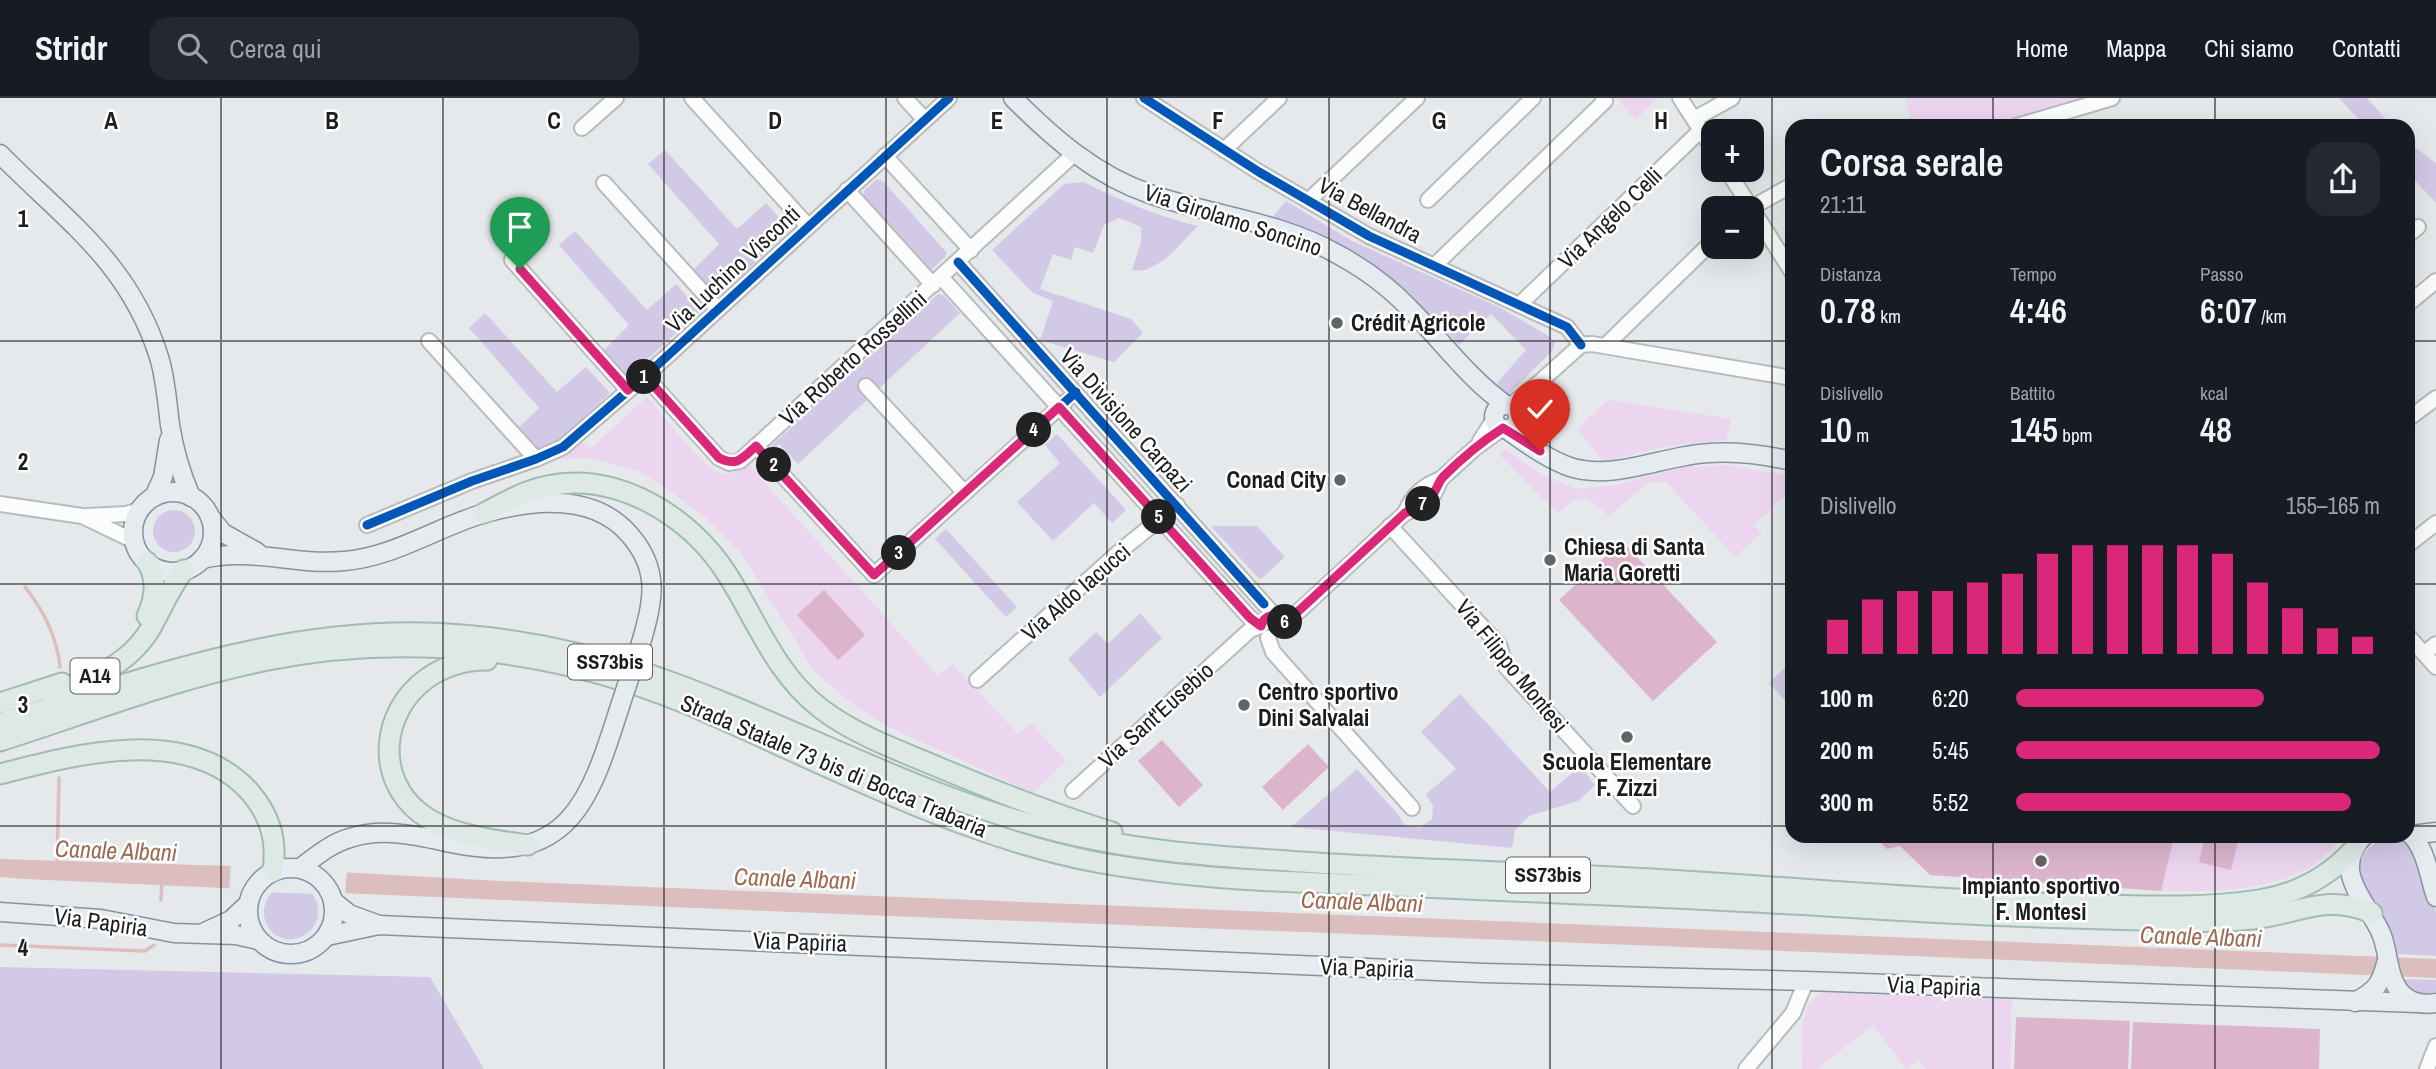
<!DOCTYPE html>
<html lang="it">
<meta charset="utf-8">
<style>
:root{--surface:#171b24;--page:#242831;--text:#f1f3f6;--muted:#9ea1a6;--line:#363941;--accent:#db2777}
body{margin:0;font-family:"Archivo Narrow",sans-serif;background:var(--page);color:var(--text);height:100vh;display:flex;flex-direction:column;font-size:26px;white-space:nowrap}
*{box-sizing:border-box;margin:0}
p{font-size:23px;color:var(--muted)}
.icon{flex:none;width:38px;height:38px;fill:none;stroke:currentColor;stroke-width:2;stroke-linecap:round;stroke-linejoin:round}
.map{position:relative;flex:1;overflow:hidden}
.details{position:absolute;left:1785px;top:21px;width:630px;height:724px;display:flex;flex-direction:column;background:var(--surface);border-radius:21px;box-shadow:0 7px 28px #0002}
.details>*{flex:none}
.controls{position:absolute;left:1701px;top:21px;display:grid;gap:14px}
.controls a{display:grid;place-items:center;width:63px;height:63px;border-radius:14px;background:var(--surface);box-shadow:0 7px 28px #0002;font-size:35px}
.pin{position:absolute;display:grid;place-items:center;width:60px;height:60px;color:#fff;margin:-72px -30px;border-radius:50% 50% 50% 0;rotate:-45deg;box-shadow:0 0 7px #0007}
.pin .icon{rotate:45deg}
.km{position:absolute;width:35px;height:35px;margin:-18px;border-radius:50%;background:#222;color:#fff;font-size:19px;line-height:35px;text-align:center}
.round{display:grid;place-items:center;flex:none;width:74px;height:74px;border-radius:21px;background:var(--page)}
.head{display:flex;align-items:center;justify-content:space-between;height:119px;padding:0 35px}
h1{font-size:38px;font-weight:600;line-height:52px}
.figures{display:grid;grid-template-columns:repeat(3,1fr);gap:10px;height:119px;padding:7px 35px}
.figures div{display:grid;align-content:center}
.figures b{font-size:35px;font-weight:600}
.figures small{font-size:19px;font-weight:400}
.figures p{font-size:19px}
.chart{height:196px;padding:14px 35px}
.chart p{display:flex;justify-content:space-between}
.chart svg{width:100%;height:126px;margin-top:7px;stroke:var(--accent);stroke-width:6}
ul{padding:0 35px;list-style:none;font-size:23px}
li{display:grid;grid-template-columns:112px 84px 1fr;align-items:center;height:52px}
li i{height:18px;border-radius:9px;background:var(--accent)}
header{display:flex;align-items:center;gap:42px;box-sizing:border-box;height:98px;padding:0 35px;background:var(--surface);border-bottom:2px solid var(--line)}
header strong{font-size:33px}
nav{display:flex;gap:38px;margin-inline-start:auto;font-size:24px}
.search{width:490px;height:63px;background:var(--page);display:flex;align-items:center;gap:18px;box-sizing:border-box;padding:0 24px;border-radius:21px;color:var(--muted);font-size:26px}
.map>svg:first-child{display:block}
.grass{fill:#d2c9e6}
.park{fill:#ebd5ef}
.pitch{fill:#dcb5cc}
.water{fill:#dbbebd}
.pier{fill:#e6e9eb}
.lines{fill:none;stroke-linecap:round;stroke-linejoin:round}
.stream{stroke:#dbbebd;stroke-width:3.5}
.minor-casing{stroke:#b9babb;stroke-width:18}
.major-casing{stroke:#85929f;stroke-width:21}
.highway-casing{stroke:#9fbcaf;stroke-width:23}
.minor{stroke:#fbfcfc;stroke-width:14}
.major{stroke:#e5ebee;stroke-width:18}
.highway{stroke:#dee8e5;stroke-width:19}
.major-bridge-casing{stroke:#85929f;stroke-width:21;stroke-linecap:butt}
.major-bridge{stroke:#e5ebee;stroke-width:18}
.cycleway-casing{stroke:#fff;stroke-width:13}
.cycleway{stroke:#0057b8;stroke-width:9}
.route-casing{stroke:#fff;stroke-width:14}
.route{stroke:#db2777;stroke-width:9}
.grid{fill:none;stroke:#1d1d1d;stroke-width:2;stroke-opacity:0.55}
.poi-dot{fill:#636465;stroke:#fff;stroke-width:2.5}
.labels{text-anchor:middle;stroke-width:5;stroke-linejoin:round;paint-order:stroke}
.shield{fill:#fff;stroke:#616161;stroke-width:2}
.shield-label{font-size:21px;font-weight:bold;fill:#1d1d1d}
.street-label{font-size:23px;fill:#1d1d1d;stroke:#fff}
.poi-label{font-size:23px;font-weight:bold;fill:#1d1d1d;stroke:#fff;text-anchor:start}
.water-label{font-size:24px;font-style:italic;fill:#9b6a51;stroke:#fff}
.grid-label{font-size:23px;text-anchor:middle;font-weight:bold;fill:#1d1d1d;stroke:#fff;stroke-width:5;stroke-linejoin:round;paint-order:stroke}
</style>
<header>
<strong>Stridr</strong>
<div class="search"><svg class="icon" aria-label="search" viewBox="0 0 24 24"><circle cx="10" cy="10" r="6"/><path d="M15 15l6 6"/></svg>Cerca qui</div>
<nav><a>Home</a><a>Mappa</a><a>Chi siamo</a><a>Contatti</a></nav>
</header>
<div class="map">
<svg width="2436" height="971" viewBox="0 0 2436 971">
<rect width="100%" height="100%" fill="#e6e9eb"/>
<g class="grass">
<path d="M2339,0h28l25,28h-27z"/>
<path d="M2408,44l28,21v40l-28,-30z"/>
<path d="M665,52l72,79 29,-26 24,27 -72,67 -25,-27 26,-26 -71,-80z"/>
<path d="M877,81l6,2 63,71v4l-14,13 -4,-1 -65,-72 1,-5z"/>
<path d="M1083,84c38,18 74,35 115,44 -17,16 -41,50 -66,44l9,-28v-15l-22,-9 -15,7 -11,28 -18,-6 -4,13 -18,-6 -13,35 91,30 12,14 -29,29 -74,-22 13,-39 -20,-8 -41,-43 72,-66z"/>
<path d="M1286,103l66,40 149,67 49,29 5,6 -2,7 -45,45 -11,-12 29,-33 -35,-36 -32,31c-55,-57 -109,-104 -188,-126z"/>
<path d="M575,133l72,79 29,-26 24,27 -72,66 -25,-26 26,-26 -70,-80z"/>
<path d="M938,196l6,1 16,18 -162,151 -19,-20 -7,5 -1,-3z"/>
<path d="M485,215l72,79 29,-25 24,26 -54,50 -23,10 -19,-21 25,-24 -70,-80z"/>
<path d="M1057,336l69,76 -14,13 -18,-20 -41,38 -36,-39 43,-39 -15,-18z"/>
<circle cx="174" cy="433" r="21"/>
<path d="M1211,428h46l28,31 -25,23z"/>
<path d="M946,431l71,78 -11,10 -71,-78z"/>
<path d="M1140,515l22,25 -62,59 -32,-38 28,-27 12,12z"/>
<path d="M1792,563v47l-23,-25z"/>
<path d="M1460,596l90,98 30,-26 15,19 -17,16 -49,15 -14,14 -3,18 -221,-21 66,-58 39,43 9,13 15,3 12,-9 1,-13 -7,-12 30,-25 -35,-37z"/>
<path d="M2389,739l11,2 9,5 10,13 17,55v44l-40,-2c-5,-16 -10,-30 -18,-45 -4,-8 -12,-15 -15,-23 -11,-23 3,-42 26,-49z"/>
<path d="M272,794l40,1c24,38 -30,65 -46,30 -5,-12 -1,-22 6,-31z"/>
<path d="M0,869l430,10 54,92h-484z"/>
<path d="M2401,881l35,1v17c-16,-2 -26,-4 -35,-18z"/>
</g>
<g class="park">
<path d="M1617,0h41l-23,22z"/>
<path d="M1905,0h175l-95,28h-111l36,-9z"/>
<path d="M647,299c13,15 56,70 71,75 12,4 20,-1 29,-9l191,213 14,-12 66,70 13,-11 35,38 -33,32 -146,-67 -32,-20 -40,-34 -74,-119 -33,-33 -36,-28 -34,-21 -46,-13 -41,2 32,-18 8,6z"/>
<path d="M1608,302l123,19 -5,22c-46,1 -79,9 -122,21l-27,-33z"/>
<path d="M1505,351l39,27 33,13 39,-4 66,-18 45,-2 65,11v27l-8,-7 -30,29 7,9 -26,23 -69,-75h-17l-40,34 -21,-18 -15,2 -15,14 -60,-61z"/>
<path d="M2174,739h167c-36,56 -122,55 -180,54z"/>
<path d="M1824,895l188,6 -2,70h-84l-8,-9 -12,9 -33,-44 -56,44h-15c1,-26 -7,-65 22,-76z"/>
</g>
<g class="pitch">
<path d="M1622,443l95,101 -64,59 -94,-101z"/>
<path d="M824,492l41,45 -27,25 -41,-45z"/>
<path d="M1162,642l41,45 -24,22 -41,-46z"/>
<path d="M1308,646l21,23 -46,43 -21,-23z"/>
<path d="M1875,739h299l-13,54 -231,-16 -30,-29 -13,3z"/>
<path d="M2205,739h34l-8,33 -32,-8z"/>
<path d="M2016,919l114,4 -2,48h-114z"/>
<path d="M2133,924l187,7 -1,40h-188z"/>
</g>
<path class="water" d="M0,761l231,7 269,15 1936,78v19c-804,-35 -1608,-62 -2411,-99l-25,-2z"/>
<path class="pier" d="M231,764l116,7 -2,26 -116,-4z"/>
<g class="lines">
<g class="stream">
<path d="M25,489c19,24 32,49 35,80"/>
<path d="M57,766l2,-86"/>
<path d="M161,802l1,-18"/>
<path d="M0,847l145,6 9,-6"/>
</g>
<g class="minor-casing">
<g id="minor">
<path d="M692,0l116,128"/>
<path d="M905,0l20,22"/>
<path d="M1144,0l115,74 110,64 198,91 14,18"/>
<path d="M1680,0l33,51"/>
<path d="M1694,21l38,-21"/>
<path d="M2017,28l95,-28"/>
<path d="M582,30l34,-30"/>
<path d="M1224,52l55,-52"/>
<path d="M885,58l86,94"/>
<path d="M1727,72l24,38"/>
<path d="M604,85l114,126"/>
<path d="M847,92l86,95"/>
<path d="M1309,102l108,-102"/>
<path d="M1428,102l105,-102"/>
<path d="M1751,110l41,-23"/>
<path d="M1752,111l40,63"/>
<path d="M2408,137l10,-8"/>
<path d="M512,162l116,130"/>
<path d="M958,164l317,354"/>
<path d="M1435,167l170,-164 -2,-3"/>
<path d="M941,179l309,341 11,8"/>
<path d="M2408,206l28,-23"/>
<path d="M1519,207l182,-175"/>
<path d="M429,243l107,118"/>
<path d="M1605,248l108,-105"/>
<path d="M645,278l74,82 10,5 11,-2 334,-307"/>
<path d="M866,288l99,107"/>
<path d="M1509,308l23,-17 49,-44 11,-1 200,34"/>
<path d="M1517,318l13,-23"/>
<path d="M2408,321l28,-21"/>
<path d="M1480,343l14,-22"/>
<path d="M756,348l118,129 191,-173"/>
<path d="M0,406l82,12 52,25"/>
<path d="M1405,415c8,-18 17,-27 36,-34"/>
<path d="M87,418l39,-2 13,-4"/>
<path d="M367,427l105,-44 64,-22 27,-12 89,-77 297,-272"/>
<path d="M1390,428l109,119 7,22 127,139"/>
<path d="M2408,447l28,-22"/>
<path d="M1283,525l16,-12 106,-98 14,-6 15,-13 7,-15 34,-31 28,-20"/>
<path d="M2408,538l28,31"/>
<path d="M1268,540l5,14 139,156"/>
<path d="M2425,555l11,-9"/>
<path d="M977,582l142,-128 58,-47"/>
<path d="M1073,693l177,-161 11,-4"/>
<path d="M1746,971l47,-56 13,-32"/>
<path d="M2427,971l9,-23"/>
</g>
</g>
<g class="major-casing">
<g id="major">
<path d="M1013,0c41,41 82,77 137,96 62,22 129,27 187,60 26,14 51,32 72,54 33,33 59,70 97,97"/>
<path d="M0,56c66,67 129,108 159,203 7,23 8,45 11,68 4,25 11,49 21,72"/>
<circle cx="1506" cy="319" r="12"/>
<path d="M1506,331c20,14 41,30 64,38 38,12 79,-5 116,-11 36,-7 71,-3 106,5"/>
<circle cx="173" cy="434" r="40"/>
<path d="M154,399l9,-20 6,-37"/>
<path d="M210,419l13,16 34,19"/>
<path d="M202,461c50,-12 93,7 142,2 50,-4 93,-34 141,-48 47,-13 108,-20 144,21 32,36 24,67 12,109"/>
<path d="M2408,734c18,14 21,45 28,65"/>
<path d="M2412,737l24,-3"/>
<path d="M2364,738c-8,7 -14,18 -14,29 -2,20 22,48 31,68 8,19 6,44 20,60 9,10 23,12 35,10"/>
<circle cx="291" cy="813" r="43"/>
<path d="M300,770c15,-11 31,-25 50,-30 33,-11 68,-2 101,5 118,25 139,-42 169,-137"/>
<path d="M333,803l16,13 30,11"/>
<path d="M0,814l101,7 73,14 62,2 22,5"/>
<path d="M205,834l26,-12 17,-16"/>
<path d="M327,838l52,-11 1105,48 322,8 611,22"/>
<path d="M2355,904c22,-12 26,-18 32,-42"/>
</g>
</g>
<g class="highway-casing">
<g id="highway">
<path d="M484,415c20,-10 41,-23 63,-27 70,-15 143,30 180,88 30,47 48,99 93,134 35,27 78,42 118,59 57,24 115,47 174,65"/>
<path d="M147,518c8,-18 11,-36 0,-54"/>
<path d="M487,562c-22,0 -43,6 -61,19 -45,33 -51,99 -6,134 30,23 73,27 108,32"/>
<path d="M51,596c37,-13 76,-28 98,-63 12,-20 20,-42 35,-61"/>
<path d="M0,605l62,-20"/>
<path d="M0,625c152,-47 299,-102 462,-88 65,5 128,19 189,40 134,46 259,118 397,154 79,21 159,27 240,32 121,9 243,11 364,18 138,8 275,21 412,25 65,1 131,6 195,-4 37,-6 68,-22 94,-50"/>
<path d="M0,643c88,-28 177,-63 268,-81 141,-28 287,-11 419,44 132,56 267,131 409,158 93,17 185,20 279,23 151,7 301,12 451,21 94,6 187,11 281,13 48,1 98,5 146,0 46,-5 72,-26 119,-6"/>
<path d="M0,676c76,-20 189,-50 250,18 21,25 27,48 23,79"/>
</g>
</g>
<use href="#minor" class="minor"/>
<use href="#major" class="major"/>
<use href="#highway" class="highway"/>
<g class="major-bridge-casing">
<path id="major-bridge" d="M620,608l21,-63"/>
</g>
<use href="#major-bridge" class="major-bridge"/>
<g class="cycleway-casing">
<g id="cycleway">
<path d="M1144,0l115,74 110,64 198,91 14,18"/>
<path d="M958,164l306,342"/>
<path d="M756,348l118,129 202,-183"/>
<path d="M1160,421l90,99"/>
<path d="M367,427l105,-44 64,-22 27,-12 89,-77 297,-272"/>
</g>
</g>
<use href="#cycleway" class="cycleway"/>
</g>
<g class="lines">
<g class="route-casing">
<path id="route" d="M520,171l108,121 17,-14 74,82c18,9 24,0 37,-12l118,129 185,-168 191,211 11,8c4,-12 15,-14 22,-3l9,-6 113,-104c12,-5 23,-11 30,-22 3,-5 4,-10 8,-14 19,-19 38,-35 60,-49l37,23"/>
</g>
<use href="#route" class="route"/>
</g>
<path class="grid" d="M221,0v971M443,0v971M664,0v971M886,0v971M1107,0v971M1329,0v971M1550,0v971M1772,0v971M1993,0v28M2215,0v28M0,243h1792M2408,243h28M0,486h1792M2408,486h28M0,728h1792M2408,728h28M1993,738v233M2215,738v233"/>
<g class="poi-dot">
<circle cx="1337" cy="225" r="7"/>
<circle cx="1340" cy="382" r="7"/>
<circle cx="1550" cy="462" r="7"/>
<circle cx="1244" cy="607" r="7"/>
<circle cx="1627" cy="639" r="7"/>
<circle cx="2041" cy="763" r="7"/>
</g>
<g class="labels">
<g class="shield">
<rect x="568" y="546.5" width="84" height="35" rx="5"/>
<rect x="70.5" y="560.5" width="49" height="35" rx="5"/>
<rect x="1506" y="759.5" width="84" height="35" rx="5"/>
</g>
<g class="shield-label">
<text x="610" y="571">SS73bis</text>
<text x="95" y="585">A14</text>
<text x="1548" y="784">SS73bis</text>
</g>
<g class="street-label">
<text transform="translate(1370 112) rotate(28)" y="8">Via Bellandra</text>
<text transform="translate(1610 120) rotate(-44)" y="8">Via Angelo Celli</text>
<text transform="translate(1233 122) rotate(18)" y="8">Via Girolamo Soncino</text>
<text transform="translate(733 171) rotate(-43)" y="8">Via Luchino Visconti</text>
<text transform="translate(853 260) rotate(-42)" y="8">Via Roberto Rossellini</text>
<text transform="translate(1126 322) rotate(48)" y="8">Via Divisione Carpazi</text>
<text transform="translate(1076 494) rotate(-41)" y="8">Via Aldo Iacucci</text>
<text transform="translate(1512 568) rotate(51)" y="8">Via Filippo Montesi</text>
<text transform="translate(1156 617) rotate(-42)" y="8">Via Sant'Eusebio</text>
<text transform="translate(834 668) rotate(23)" y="8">Strada Statale 73 bis di Bocca Trabaria</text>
<text transform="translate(101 824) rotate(8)" y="8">Via Papiria</text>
<text transform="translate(800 844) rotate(2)" y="8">Via Papiria</text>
<text transform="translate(1367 870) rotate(2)" y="8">Via Papiria</text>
<text transform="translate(1934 888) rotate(2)" y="8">Via Papiria</text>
</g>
<g class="poi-label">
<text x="1351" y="233">Crédit Agricole</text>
<text x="1326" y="390" text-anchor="end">Conad City</text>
<text x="1564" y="457">Chiesa di Santa<tspan x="1564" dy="26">Maria Goretti</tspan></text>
<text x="1258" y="602">Centro sportivo<tspan x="1258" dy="26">Dini Salvalai</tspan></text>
<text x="1627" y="672" text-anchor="middle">Scuola Elementare<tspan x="1627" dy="26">F. Zizzi</tspan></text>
<text x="2041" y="796" text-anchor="middle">Impianto sportivo<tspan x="2041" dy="26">F. Montesi</tspan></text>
</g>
<g class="water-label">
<text transform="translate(116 753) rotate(2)" y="8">Canale Albani</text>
<text transform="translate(795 781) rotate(2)" y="8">Canale Albani</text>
<text transform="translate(1362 804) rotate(2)" y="8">Canale Albani</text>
<text transform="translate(2201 839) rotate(2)" y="8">Canale Albani</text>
</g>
</g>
<g class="grid-label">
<text x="111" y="31">A</text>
<text x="332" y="31">B</text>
<text x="554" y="31">C</text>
<text x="775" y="31">D</text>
<text x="997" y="31">E</text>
<text x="1218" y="31">F</text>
<text x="1439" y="31">G</text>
<text x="1661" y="31">H</text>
<text x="23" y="129">1</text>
<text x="23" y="372">2</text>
<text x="23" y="615">3</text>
<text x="23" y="858">4</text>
</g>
</svg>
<div class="controls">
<a>+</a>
<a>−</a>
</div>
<div class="pin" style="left:520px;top:171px;background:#1e9e55"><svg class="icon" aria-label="arrive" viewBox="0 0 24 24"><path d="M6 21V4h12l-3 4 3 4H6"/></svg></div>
<div class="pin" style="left:1540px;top:353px;background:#d93025"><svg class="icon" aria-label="check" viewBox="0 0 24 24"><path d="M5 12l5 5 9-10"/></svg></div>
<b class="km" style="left:644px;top:279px">1</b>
<b class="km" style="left:774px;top:367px">2</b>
<b class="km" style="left:899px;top:455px">3</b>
<b class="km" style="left:1034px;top:332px">4</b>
<b class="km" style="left:1159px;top:419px">5</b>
<b class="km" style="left:1285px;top:524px">6</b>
<b class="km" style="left:1423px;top:406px">7</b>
<section class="details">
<div class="head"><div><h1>Corsa serale</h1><p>21:11</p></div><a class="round"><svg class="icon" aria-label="share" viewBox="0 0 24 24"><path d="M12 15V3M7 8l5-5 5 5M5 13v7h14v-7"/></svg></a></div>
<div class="figures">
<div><p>Distanza</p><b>0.78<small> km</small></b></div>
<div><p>Tempo</p><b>4:46</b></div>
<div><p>Passo</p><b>6:07<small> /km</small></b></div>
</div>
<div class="figures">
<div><p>Dislivello</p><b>10<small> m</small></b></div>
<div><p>Battito</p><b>145<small> bpm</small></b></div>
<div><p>kcal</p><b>48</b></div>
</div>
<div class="chart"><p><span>Dislivello</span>155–165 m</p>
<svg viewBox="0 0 160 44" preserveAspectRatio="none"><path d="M5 44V32M15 44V25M25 44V22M35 44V22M45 44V19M55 44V16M65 44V9M75 44V6M85 44V6M95 44V6M105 44V6M115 44V9M125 44V19M135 44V28M145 44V35M155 44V38"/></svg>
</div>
<ul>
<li><b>100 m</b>6:20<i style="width:68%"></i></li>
<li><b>200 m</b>5:45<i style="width:100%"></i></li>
<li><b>300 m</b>5:52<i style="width:92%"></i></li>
</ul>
</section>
</div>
